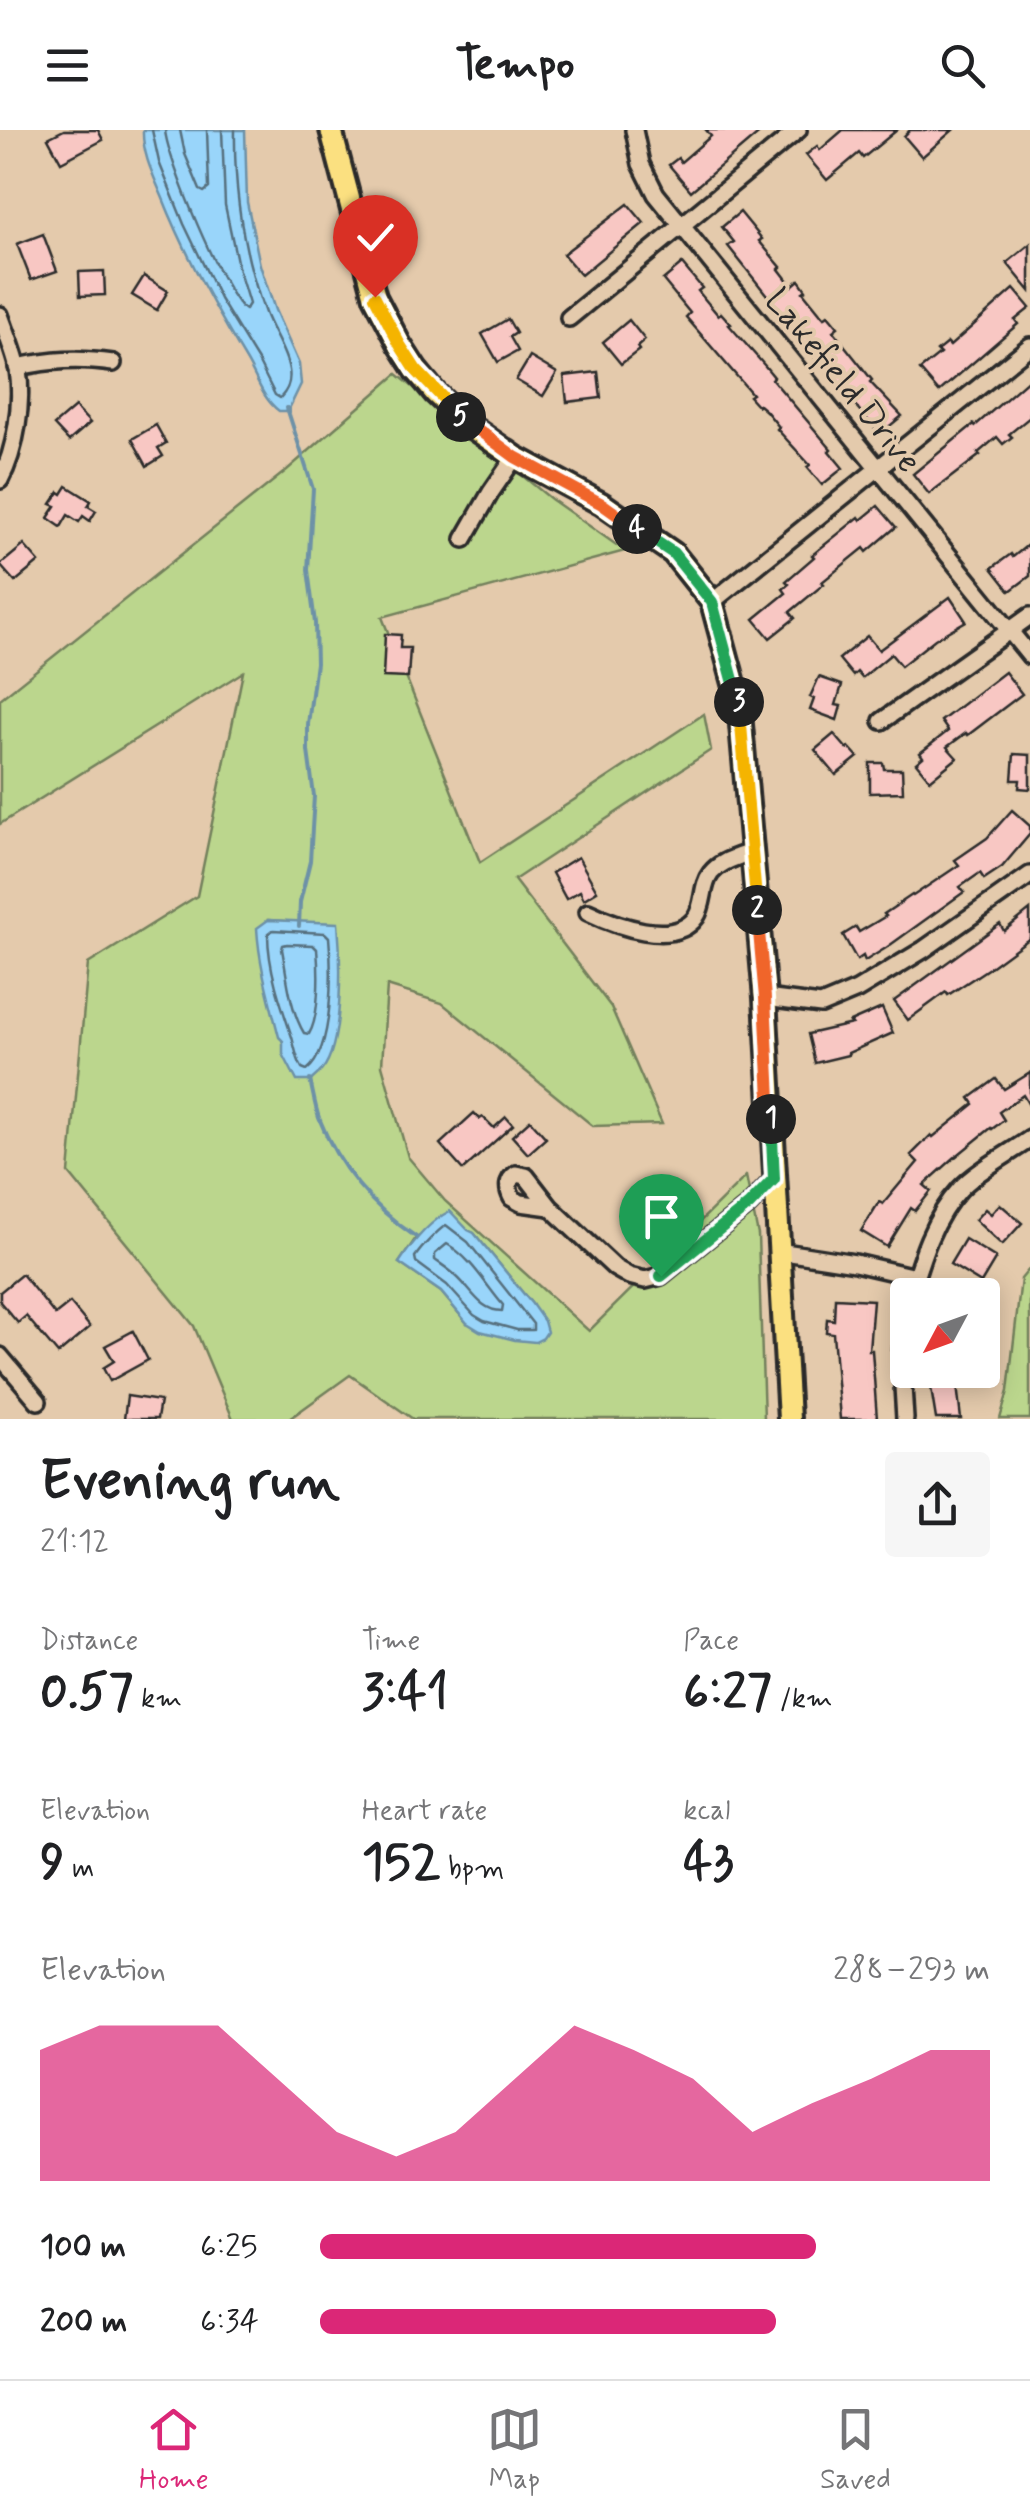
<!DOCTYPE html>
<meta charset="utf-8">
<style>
:root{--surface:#fff;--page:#f6f6f6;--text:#202124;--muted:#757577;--line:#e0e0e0;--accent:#db2777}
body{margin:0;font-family:Mynerve,sans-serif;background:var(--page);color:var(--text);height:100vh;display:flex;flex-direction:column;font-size:38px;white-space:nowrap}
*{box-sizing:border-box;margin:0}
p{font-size:32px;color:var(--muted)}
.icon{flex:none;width:55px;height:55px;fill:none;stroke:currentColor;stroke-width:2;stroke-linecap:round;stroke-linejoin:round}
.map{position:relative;height:1289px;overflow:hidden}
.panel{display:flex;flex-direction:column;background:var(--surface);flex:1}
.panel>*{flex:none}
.needle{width:65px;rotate:229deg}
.controls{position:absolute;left:890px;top:1148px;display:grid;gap:20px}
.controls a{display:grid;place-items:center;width:110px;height:110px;border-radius:10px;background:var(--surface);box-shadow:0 5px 25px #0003;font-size:50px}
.pin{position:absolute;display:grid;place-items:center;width:85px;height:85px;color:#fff;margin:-102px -42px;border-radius:50% 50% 50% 0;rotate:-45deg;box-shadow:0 0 10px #0007}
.pin .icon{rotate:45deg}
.km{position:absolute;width:50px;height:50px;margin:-25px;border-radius:50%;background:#222;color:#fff;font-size:28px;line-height:50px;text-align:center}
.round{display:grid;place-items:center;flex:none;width:105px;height:105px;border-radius:10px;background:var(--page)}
.head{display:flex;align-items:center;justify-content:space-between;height:170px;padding:0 40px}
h1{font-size:55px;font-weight:700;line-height:75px}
.metrics{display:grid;grid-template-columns:repeat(3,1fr);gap:15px;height:170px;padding:10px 40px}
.metrics div{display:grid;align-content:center}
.metrics b{font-size:50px;font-weight:700}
.metrics small{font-size:28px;font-weight:400}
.metrics p{font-size:28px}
.chart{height:280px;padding:20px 40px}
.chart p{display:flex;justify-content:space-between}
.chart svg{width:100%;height:180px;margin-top:10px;fill:var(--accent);opacity:.7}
ul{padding:0 40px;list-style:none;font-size:32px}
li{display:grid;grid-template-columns:160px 120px 1fr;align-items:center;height:75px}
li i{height:25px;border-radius:12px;background:var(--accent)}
header{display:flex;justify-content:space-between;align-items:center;height:130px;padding:0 40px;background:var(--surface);font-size:45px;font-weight:700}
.dock{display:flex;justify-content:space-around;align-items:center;height:140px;border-top:2px solid var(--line);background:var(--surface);font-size:28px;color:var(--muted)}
.dock a{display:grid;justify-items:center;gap:5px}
.dock .on{color:var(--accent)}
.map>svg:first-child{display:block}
.green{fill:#bbd68d;stroke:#73805c;stroke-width:2.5;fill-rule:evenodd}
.water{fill:#99d5fa;stroke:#6d91a7;stroke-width:2.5}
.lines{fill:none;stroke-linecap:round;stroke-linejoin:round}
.shore{stroke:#576f7e;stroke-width:2.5}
.stream{stroke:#6d91a7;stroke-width:4}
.building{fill:#f8c7c3;stroke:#2b2b2b;stroke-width:2.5}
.minor-casing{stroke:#2b2b2b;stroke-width:22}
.major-casing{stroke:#2b2b2b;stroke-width:28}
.minor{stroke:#e4caac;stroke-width:15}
.major{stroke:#fbe080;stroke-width:20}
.split-1-casing{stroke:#fff;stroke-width:20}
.split-2-casing{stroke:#fff;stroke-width:20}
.split-3-casing{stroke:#fff;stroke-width:20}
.split-4-casing{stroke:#fff;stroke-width:20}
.split-5-casing{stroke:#fff;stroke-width:20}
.split-6-casing{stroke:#fff;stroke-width:20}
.split-1{stroke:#22a559;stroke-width:12}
.split-2{stroke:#f0652b;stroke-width:12}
.split-3{stroke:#f5b400;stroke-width:12}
.split-4{stroke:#22a559;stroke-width:12}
.split-5{stroke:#f0652b;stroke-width:12}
.split-6{stroke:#f5b400;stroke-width:12}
.labels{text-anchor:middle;stroke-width:8;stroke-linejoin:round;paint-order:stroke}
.street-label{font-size:35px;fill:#2b2b2b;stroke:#e4caac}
</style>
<header><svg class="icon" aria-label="menu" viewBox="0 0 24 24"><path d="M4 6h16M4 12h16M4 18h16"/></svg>Tempo<svg class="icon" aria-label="search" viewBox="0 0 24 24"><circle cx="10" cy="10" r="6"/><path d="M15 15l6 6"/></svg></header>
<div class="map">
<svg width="1030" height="1289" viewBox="0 0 1030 1289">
<rect width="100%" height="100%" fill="#e4caac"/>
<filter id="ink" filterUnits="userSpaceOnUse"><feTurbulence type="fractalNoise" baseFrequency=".01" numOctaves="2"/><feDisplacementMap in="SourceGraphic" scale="20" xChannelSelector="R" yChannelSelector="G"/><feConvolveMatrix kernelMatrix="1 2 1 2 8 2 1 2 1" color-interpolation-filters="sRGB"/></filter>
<g filter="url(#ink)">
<g class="green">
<path d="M397,244l154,125 74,52 -243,66 98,245 224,-148 7,36 -197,130 97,127 51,117 -69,2 -151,-123 -55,-17 -5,79 26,92 37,44 144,130 157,-155 12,59 6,184h-351l-63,-44 -61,44h-56l-39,-93 -125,-153 19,-209 109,-68 46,-224 -243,152v-125l287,-229zM268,790l30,2 -14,132 -1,-13zM450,1082l18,19 6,2 58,71 -65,19 -26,-31 -42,-29 17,-25 8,-4z"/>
<path d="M1030,1138v151h-30l8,-28 13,-112z"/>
</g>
<g class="water">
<path d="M143,0h102l2,72 13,63 15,45 24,54 2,20 -13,27h-9c-17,-13 -22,-33 -33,-51 -32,-53 -61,-106 -84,-164 -9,-21 -20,-43 -19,-66z"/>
<path d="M268,790l70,3c3,34 6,121 -16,147 -3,4 -8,7 -11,11h-14l-14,-27v-13l-4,-4c-9,-36 -20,-72 -22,-109z"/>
<path d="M450,1081l18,19 6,3 58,71 12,17 3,11 -4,6 -8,4 -20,-2 -35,-9 -13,-8 -26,-31 -42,-29c13,-20 29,-41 51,-52z"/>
</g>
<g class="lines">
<g class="shore">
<path d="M152,0l7,32 25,62 36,75 38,62 17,34 5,3c8,-8 11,-16 9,-28 -3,-19 -17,-38 -24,-57 -22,-59 -31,-120 -30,-183"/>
<path d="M165,0c2,29 59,166 80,180l4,-6 -10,-33 -14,-66 -3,-75"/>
<path d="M180,0l5,24 15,36 4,2 5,-4 -2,-58"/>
<path d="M273,800l52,3 4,4c3,32 5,112 -22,133l-5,-2c-6,-11 -7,-20 -10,-31 -11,-32 -24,-69 -24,-103z"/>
<path d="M287,814l26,1 4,4c2,22 3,67 -8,85l-5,-1c-14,-23 -17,-57 -22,-84l1,-4z"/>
<path d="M446,1095l22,17 65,82v6h-16l-33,-9 -10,-6 -27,-30 -31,-23 -1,-5c7,-10 21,-25 31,-32z"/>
<path d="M447,1114c24,14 38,40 56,61l-1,6c-22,0 -30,-21 -46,-35 -6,-6 -14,-11 -21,-16v-6z"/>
</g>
<g class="stream">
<path d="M287,278l26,81 -5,81 7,53 1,40 -8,61v27l6,45 -4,65 -10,41 -1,24"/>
<path d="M310,950c3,13 5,26 9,38 19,49 54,90 97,119"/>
</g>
</g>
<g class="building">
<path d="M64,0h34l5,10 -42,22 -13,-24z"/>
<path d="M706,0h57l-72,61 -22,-26 9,-7 3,4 30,-26z"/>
<path d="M843,0h54l-34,28 -4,-5 -32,27 -21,-25 11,-9 3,4z"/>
<path d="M910,0h43l-31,27 -18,-21z"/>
<path d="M628,74l16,19 -63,52 -18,-21z"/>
<path d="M740,82l22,27 -3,2 22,26 -2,2 13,17 7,-6 7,10 -3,2 21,26 4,-3 10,12 -5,4 39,49 -2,2 32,34 -22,18 -52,-60 4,-3 -14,-18 -4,4 -15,-18 2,-1 -73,-92 6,-4 -12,-15z"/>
<path d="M43,104l14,37 -26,9 -14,-36z"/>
<path d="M1030,114v47l-23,-28z"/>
<path d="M682,134l20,24 -4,3 20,24 3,-2 10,11 -2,1 36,41 9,11 -2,2 59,70 -2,2 14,17 -21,17 -15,-18 3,-2 -33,-36 2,-2 -13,-16 -7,-6 -1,1 -9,-10 3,-2 -66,-77 4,-4 -27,-33z"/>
<path d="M104,141l1,24 -25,1 -1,-24z"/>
<path d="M144,146l24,15 -11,19 -25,-15z"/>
<path d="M1014,159l16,19 -15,12 3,4 -79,68 -19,-22 20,-16 -3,-3 10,-8 3,3z"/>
<path d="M508,189l8,14 -6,4 8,14 -20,11 -16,-28z"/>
<path d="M629,190l16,20 -8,7 2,3 -18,14 -18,-22z"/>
<path d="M530,227l27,16 -14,23 -27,-16z"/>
<path d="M598,242l3,26 -34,4 -3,-26z"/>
<path d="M1030,248v39l-21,17 3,3 -9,7 -6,-7 -19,16 2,2 -51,39 -16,-20 61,-50 1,2z"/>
<path d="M75,277l15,16 -21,18 -15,-16z"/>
<path d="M156,295l10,18 -8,5 5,8 -16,10 -15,-27z"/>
<path d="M67,356l24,15 -3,5 8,5 -6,10 -7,-5 -4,6 -11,-7 -7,12 -13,-9 8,-12 -5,-2 8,-12 3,2z"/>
<path d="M878,376l18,21 -29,25 -3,-4 -42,34 2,2 -34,28 5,6 -25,20 -16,-19 32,-26 -3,-4 6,-5 -3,-3 28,-24 -2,-2 47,-38 2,3z"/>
<path d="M1030,413v33l-20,15 -18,-23 19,-14 2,3z"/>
<path d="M24,415l15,17 -24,20 -15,-17z"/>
<path d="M950,467l16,24 -31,18 -34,27 -10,-12 -29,24 -5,-6 -4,4 -14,-17 28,-23 12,14z"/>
<path d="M385,504l16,1 -1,13h10l-2,30 -25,-1z"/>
<path d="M1005,542l17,22 -54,41 -2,-2 -19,14 10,11 -27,22 -14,-17 7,-6 -3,-4 28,-22 -7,-10z"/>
<path d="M819,547l23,8 -6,20 5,1 -4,14 -27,-10 4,-11 -4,-2z"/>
<path d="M834,604l13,15 2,-2 9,10 -22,18 -21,-25z"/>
<path d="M1014,624l16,1v34l-11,-1 1,-8h-8z"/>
<path d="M870,633h13l1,6h18l1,23 -33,1z"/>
<path d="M1012,680l18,16v8l-28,33 -18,12 -4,-6 -20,14 4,5 -78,56 -21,13 -2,-5 -6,4 -14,-25 13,-8 3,5 27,-16 -2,-2 28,-19 1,1 46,-31 -4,-5 32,-22z"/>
<path d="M578,727l19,34 -13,8 -4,-8 -14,8 -14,-26z"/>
<path d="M1030,780v28l-41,30 -41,27 -2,-3 -38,28 -14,-19 106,-77 4,7z"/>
<path d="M882,878l11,25 -45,20v2l-33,8 -7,-29 44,-10 -2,-2z"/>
<path d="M1030,943v34l-7,-12 -24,17 5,8 -12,9 -1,-1 -37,30 -30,27 7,6 -16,20 -4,-3 -24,39 -26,-16 18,-29 4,2 35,-42 -7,-7 20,-20 2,2 41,-33 -4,-6 26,-19 8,10z"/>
<path d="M474,983l6,6 3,-2 11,11 12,-11 7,8 -50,45 -23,-26z"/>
<path d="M530,990l16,18 -18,16 -16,-18z"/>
<path d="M1000,1074l22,19 -20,22 -27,-25 10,-11 6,5z"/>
<path d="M965,1109l31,19 -15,25 -31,-19z"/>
<path d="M22,1144l33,41 15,-12 20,24 -32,27 -32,-38 -8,7 -18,-21v-10z"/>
<path d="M835,1168l38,2 -4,50h3l5,69h-37l-7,-86 -7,-1 1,-13 7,1z"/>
<path d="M133,1201l15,29 -38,21 -7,-13 11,-7 -9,-15z"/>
<path d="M928,1240h32l1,14 -4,1 4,34h-25z"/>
<path d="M127,1266l33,5 -3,18h-33z"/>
</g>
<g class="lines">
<g class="minor-casing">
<g id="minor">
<path d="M634,0l7,34 15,30 374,462"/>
<path d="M0,185c6,17 14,36 18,54 5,34 -2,81 -18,111"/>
<path d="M569,188l229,-188"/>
<path d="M17,237c35,-7 60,-9 96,-4"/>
<path d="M464,409l27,-47 24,-35"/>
<path d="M712,472l318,-256"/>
<path d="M882,591l148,-105"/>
<path d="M588,782c27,13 86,36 108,5 9,-14 5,-31 15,-44 11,-13 26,-15 41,-22"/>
<path d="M765,868l56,7 36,-15 66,-40 107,-75"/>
<path d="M550,1077l-24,-31 -10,-2c-9,6 -9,15 -4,24l9,5 29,4 65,61 14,8 16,4 16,-4 88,-71 25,-26"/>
<path d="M778,1121l77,12 60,14"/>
<path d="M910,1165c11,-37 23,-77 50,-106 15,-17 50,-36 70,-50"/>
<path d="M0,1226l38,45"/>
<path d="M905,1289l-4,-66 7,-51"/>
</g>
</g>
<g class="major-casing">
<path id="major" d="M331,0l44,167 25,48 16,25 19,23 35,33 45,31 87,47 71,49 39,49 27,100 26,296 24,421"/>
</g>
<use href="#minor" class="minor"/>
<use href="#major" class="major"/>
</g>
</g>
<g class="lines" filter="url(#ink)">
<g class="split-1-casing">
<path id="split-1" d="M661,1146l88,-71 25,-26 -3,-60"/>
</g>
<g class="split-2-casing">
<path id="split-2" d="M757,780l8,88 6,121"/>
</g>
<g class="split-3-casing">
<path id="split-3" d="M739,572l18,208"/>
</g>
<g class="split-4-casing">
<path id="split-4" d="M637,399l36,24 39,49 27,100"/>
</g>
<g class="split-5-casing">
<path id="split-5" d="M461,287l54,40 87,47 35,25"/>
</g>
<g class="split-6-casing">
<path id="split-6" d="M375,167l25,48 16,25 45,47"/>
</g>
<use href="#split-1" class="split-1"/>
<use href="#split-2" class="split-2"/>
<use href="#split-3" class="split-3"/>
<use href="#split-4" class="split-4"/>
<use href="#split-5" class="split-5"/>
<use href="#split-6" class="split-6"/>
</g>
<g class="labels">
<g class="street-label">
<text transform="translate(844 250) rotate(51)" y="12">Lakefield Drive</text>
</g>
</g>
</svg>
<div class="controls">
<a><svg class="needle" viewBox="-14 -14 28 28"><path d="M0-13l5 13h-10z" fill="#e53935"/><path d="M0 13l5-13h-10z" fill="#757577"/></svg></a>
</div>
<div class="pin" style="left:661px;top:1146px;background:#1e9e55"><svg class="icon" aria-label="arrive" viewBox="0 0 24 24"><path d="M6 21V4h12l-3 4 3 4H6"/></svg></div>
<div class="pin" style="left:375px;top:167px;background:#d93025"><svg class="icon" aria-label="check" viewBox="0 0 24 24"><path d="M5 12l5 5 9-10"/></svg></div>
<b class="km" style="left:771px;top:989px">1</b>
<b class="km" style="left:757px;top:780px">2</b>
<b class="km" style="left:739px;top:572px">3</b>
<b class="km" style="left:637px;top:399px">4</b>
<b class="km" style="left:461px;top:287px">5</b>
</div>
<section class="panel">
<div class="head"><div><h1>Evening run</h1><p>21:12</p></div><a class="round"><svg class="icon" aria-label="share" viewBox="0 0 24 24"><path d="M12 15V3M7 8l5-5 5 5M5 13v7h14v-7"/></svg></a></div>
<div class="metrics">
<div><p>Distance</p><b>0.57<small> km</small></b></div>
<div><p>Time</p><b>3:41</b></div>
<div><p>Pace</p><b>6:27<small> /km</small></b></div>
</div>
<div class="metrics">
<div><p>Elevation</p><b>9<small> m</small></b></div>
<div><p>Heart rate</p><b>152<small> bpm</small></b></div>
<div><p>kcal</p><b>43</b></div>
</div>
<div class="chart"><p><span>Elevation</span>288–293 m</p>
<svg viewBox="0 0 160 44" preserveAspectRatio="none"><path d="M0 44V12L10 6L20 6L30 6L40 19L50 32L60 38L70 32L80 19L90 6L100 12L110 19L120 32L130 25L140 19L150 12L160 12V44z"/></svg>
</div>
<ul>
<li><b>100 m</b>6:25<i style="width:74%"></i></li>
<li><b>200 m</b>6:34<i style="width:68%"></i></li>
</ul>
</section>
<nav class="dock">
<a class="on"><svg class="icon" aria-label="home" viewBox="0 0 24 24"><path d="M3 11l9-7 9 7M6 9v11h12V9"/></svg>Home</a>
<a><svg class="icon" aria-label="map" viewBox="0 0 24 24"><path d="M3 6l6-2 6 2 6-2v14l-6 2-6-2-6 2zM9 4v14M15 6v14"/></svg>Map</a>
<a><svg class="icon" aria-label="saved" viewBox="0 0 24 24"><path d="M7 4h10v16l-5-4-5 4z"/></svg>Saved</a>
</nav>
